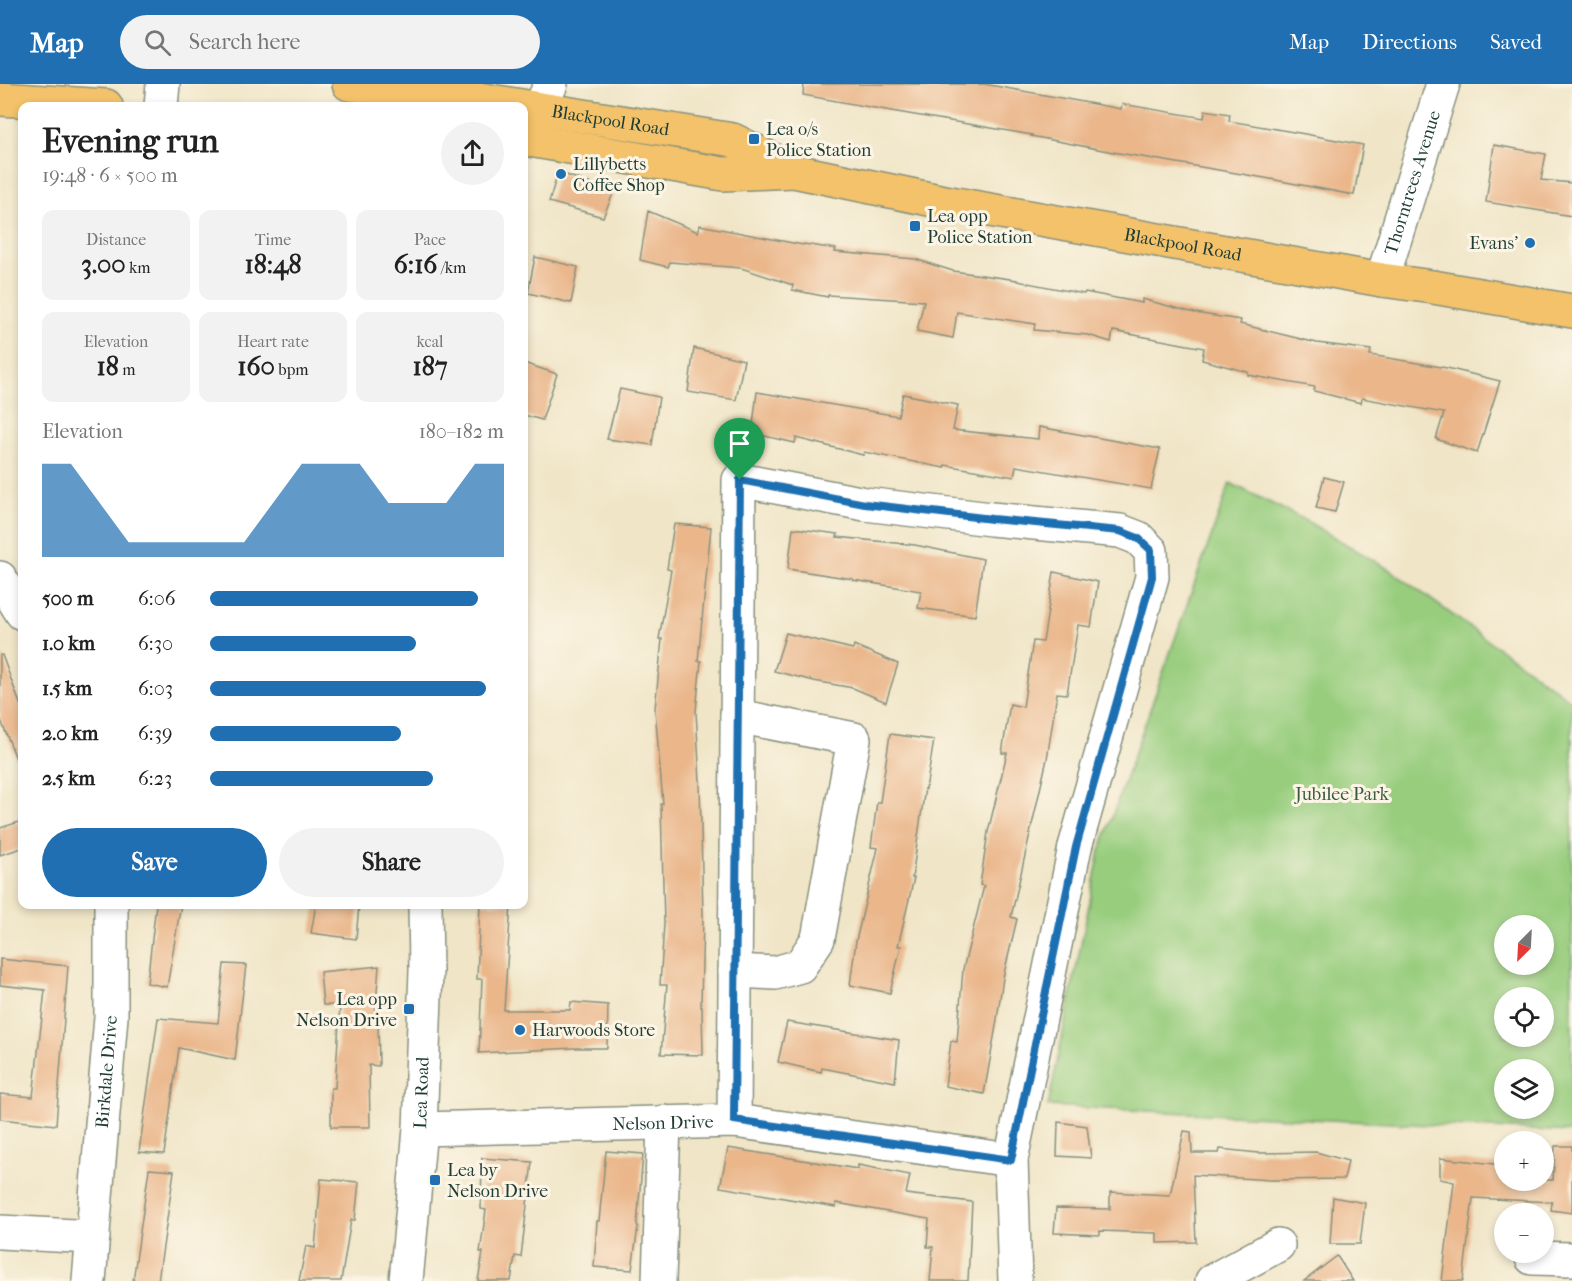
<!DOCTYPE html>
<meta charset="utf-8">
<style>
:root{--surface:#fff;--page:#f2f2f2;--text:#222;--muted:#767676;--accent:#1f6fb2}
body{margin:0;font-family:"IM FELL French Canon",serif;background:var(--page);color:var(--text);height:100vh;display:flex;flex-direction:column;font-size:22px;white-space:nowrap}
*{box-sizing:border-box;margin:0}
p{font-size:20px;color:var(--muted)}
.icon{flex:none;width:33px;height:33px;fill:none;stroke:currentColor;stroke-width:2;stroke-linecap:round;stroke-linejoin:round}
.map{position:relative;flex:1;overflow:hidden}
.panel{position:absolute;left:18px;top:18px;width:510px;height:807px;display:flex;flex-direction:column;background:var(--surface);border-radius:12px;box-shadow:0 3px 9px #0003}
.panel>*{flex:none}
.needle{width:39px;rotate:204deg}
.controls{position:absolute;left:1494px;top:831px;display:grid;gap:12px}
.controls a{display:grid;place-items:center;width:60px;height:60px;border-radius:50%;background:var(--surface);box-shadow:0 3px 9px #0003;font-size:30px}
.pin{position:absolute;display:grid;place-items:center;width:51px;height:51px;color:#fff;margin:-62px -26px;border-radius:50% 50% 50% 0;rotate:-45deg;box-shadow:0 0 6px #0007}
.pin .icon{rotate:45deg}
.round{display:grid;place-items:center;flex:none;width:63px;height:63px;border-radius:32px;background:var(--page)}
.summary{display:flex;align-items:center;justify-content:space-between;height:102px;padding:0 24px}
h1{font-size:33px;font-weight:700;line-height:45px}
.figures{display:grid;grid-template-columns:repeat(3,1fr);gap:9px;height:102px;padding:6px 24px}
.figures div{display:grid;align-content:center;border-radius:12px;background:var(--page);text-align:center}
.figures b{font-size:26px;font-weight:700}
.figures small{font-size:16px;font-weight:400}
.figures p{font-size:16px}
.chart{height:168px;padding:12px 24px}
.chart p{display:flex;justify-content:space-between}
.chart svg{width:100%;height:108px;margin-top:6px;fill:var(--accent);opacity:.7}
.button{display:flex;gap:12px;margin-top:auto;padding:12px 24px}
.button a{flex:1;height:69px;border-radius:36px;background:var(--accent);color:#fff;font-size:24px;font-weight:700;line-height:69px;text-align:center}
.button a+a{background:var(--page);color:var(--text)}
ul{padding:0 24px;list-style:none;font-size:20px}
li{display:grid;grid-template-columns:96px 72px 1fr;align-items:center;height:45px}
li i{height:15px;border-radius:8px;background:var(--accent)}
header{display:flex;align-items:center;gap:36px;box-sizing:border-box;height:84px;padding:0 30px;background:var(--accent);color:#fff}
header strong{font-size:28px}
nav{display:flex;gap:33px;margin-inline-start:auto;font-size:21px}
.search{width:420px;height:54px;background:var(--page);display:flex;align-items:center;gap:15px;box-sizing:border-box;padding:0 21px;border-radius:33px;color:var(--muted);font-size:22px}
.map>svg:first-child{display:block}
.green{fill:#98cd7e;stroke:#5c8559;stroke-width:1.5;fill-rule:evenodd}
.building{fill:#eab68a}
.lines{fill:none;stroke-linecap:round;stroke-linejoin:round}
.minor-casing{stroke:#88917e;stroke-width:36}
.highway-casing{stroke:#88917e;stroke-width:36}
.minor{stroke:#fff;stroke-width:33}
.highway{stroke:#f3c26a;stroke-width:33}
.route-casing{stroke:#fff;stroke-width:12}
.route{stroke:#1f6fb2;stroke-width:8}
.poi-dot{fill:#1f6fb2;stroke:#fcf5e5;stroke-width:2}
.labels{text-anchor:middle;stroke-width:6;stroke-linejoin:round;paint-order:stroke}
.street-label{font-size:18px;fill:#1f3d34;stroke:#fcf5e5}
.poi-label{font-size:18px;fill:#1f3d34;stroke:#fcf5e5;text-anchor:start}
.park-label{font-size:18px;fill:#375a43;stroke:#fcf5e5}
</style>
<header>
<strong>Map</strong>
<div class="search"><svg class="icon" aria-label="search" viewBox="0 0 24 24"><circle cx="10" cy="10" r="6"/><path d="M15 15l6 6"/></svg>Search here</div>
<nav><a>Map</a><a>Directions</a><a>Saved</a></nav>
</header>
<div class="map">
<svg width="1572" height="1197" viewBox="0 0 1572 1197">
<rect width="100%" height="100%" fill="#fcf5e5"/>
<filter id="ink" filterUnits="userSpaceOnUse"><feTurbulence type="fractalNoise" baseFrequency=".0167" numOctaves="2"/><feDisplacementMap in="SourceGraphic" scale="12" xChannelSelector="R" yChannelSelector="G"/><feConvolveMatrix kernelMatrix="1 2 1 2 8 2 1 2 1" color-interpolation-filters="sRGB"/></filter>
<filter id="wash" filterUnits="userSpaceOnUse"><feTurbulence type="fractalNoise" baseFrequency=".008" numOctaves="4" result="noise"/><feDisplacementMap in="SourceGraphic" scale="24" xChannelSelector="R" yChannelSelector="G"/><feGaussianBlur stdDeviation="1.35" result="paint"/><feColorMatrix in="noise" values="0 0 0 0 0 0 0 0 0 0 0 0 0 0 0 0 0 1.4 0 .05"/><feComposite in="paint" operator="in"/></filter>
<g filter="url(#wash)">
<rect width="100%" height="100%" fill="#f0e5c7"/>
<path class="green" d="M1230,399l73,36 87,51 182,131v431l-524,-26 52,-255zM1504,842h40v38h-40zM1504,914h40v38h-40zM1504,986h40v38h-40z"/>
<g id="blocks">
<g class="building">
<path d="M804,0h180l137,25 1,-5 82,14 1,-8 25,4 -1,7 76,13 58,11 -9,50 -89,-17 -152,-26 -82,-16 1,-1 -135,-23 -94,-17z"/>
<path d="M1494,61l52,9 -5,26 31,3v33l-86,-14z"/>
<path d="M558,88l56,20 -11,25 -54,-15z"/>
<path d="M648,127l50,21 2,-7 103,20 1,-1 32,5 -1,3 80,7 38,12 64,9v1l67,13 1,-2 57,11v-4l53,14 46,7 -1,4 77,19 54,7 -1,5 77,13 53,13 -23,72 -41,-14 8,-26 -82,-15 -1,5 -47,-12 1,-4 -67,-12v-3l-46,-12 2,-12 -91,-17 -2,11 -23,-7 -54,-5 1,-6 -78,-12 -4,26 -36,-7 7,-30 -96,-6v2l-36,-7 1,-5 -52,-17 -71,-6 -2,5 -28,-7z"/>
<path d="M535,173l43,10 -7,36 -43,-10z"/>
<path d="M694,264l50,12 -8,40 -48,-8z"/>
<path d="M524,279l33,11 -15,46 -18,-5z"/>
<path d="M620,305l39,8 -7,48 -45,-6z"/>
<path d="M757,308l141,24 5,-22 55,11 -5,25 85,9 1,-12 121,22 -9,40 -135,-23 -2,11 -69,-12 -1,3 -80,-16 -1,3 -67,-17 -1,5 -43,-10z"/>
<path d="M1324,393l20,5 -9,30 -19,-4z"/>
<path d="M674,440l37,3 -13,134h3l-5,50 4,71 3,134 -2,91h1l1,48 -42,-1 6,-69h-7l4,-61 -3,-120h2l-8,-95 7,-70h-3l12,-69 -4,-1z"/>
<path d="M793,444l45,6 -1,3 78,8 68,14 -8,57 -57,-8 3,-17 -68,-11v-1l-65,-10z"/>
<path d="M1054,488l44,10 -7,45 -13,-2 -11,69 -10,-1 -10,66 -36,158 6,2 -14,59 -7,48 -12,68 -39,-8 6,-45 6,1 6,-73 21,-83 -4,-1 8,-53 19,-79h-5l8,-49 13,3 10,-66 10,1z"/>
<path d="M786,549l67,16 1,-4 44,19 -12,38 -33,-14 -39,-7 -40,-10z"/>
<path d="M0,571h2l20,54v62h-1l-21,-53z"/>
<path d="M890,650l44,6 -8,49 -1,-1 -13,90h2l-16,68h3l-11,47 -40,-8 6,-44 22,-93 -7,-1 6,-45h3z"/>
<path d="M22,737v27l-22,7v-27z"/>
<path d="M156,820h25l-14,83 -20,-4z"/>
<path d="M316,820h43l-3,35 -45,-6z"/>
<path d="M480,820h31l-7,106h66l1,-8 37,3 -1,43h-32l-96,5 3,-74h-5z"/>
<path d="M0,875l68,7 -12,159 -56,-6v-25l33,3 12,-107 -45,-5z"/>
<path d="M224,880l22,1 -11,95 -56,-12 -15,106 -25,-2 19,-134 60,5z"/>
<path d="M379,882l-4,52h3l1,48 -10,-1 1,62h-39v-39h4l5,-83h-17l-3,-33z"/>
<path d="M787,938l112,18 -4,42 -73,-14 -1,4 -43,-10z"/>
<path d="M1058,1038l29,4 4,32 -34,-2z"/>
<path d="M1184,1047l7,1 1,21h27l1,-4 38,4 58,-1 32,9 -4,18 -73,1 -78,-5 3,67 -39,1v-10l-57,-2v4l-46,-2 2,-25 54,1v-17l60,3z"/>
<path d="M1555,1062h17v67l-21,-3 1,-8 -79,-4 -10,83h-21l12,-99 -14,-3v-21l64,7v15h49z"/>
<path d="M728,1064l130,21v-4l52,10 -4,19 66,8 -4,79h-38l3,-34h-6l2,-28 -93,-16v4l-116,-20z"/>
<path d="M606,1067l37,3 -6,71 1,1 -6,44 -38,-3 3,-46h2z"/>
<path d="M482,1074l50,4 -11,95 -6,-1 -4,25h-33l5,-29h-3l6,-42 -5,-1z"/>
<path d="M149,1085l25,2 -16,110h-25z"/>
<path d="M321,1095l38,3 -4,38h-4l-10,61h-42l7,-35 9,2z"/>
<path d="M1333,1113l32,6 -5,41h-30z"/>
<path d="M1337,1172l16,25h-49z"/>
</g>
</g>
</g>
<g filter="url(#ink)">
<use href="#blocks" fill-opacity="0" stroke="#88917e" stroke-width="1.5"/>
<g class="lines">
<g class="minor-casing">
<g id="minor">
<path d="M161,22l2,-22"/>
<path d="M528,50l23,-50"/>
<path id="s1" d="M1382,196l61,-196"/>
<path d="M0,494l22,35"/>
<path d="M735,887l40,2 25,-7 18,-27 36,-200 -117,-23"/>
<path d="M734,1037l5,-641 126,24 126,15 129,12 18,7 13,13 1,26 -77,270 -64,313 4,121"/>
<path id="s2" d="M420,1045l314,-8 277,39"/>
<path d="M0,1148l93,5"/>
<path d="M1532,1174l40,1"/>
<path id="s3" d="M89,1197l22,-264v-113"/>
<path id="s4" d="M406,1197l14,-152 6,-158 -1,-67"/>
<path d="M659,1197l5,-159"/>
<path d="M1212,1197l66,-36"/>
</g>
</g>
<g class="highway-casing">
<g id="highway">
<path id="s5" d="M349,0l98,10 286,46 60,30"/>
<path d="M0,15l106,7"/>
<path id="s6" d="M524,55l199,35 71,-3 145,30 443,79 51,7 139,24"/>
</g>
</g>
<use href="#minor" class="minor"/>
<use href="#highway" class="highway"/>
</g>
</g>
<g class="lines" filter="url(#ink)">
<g class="route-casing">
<path id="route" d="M740,396l125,24 127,15 128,12 18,7 13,12 1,27 -76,270 -65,313 -277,-40z"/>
</g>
<use href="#route" class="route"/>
</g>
<g class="poi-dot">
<rect x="748" y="49" width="12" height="12" rx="3"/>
<circle cx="561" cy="90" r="6"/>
<rect x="909" y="136" width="12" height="12" rx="3"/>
<circle cx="1530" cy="159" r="6"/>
<rect x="403" y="919" width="12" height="12" rx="3"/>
<circle cx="520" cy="946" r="6"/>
<rect x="429" y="1090" width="12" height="12" rx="3"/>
</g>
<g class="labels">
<g class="street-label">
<text dy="6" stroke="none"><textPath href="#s5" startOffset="264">Blackpool Road</textPath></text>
<text dy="6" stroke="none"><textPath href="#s1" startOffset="102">Thorntrees Avenue</textPath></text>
<text dy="6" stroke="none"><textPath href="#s6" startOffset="669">Blackpool Road</textPath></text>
<text dy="6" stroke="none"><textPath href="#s3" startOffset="210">Birkdale Drive</textPath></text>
<text dy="6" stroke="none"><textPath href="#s4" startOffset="189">Lea Road</textPath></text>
<text dy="6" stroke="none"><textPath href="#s2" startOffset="243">Nelson Drive</textPath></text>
</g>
<g class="poi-label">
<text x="766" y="51">Lea o/s<tspan x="766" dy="21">Police Station</tspan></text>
<text x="573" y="86">Lillybetts<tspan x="573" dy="21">Coffee Shop</tspan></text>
<text x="927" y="138">Lea opp<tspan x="927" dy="21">Police Station</tspan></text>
<text x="1518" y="165" text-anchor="end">Evans'</text>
<text x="397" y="921" text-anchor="end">Lea opp<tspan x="397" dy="21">Nelson Drive</tspan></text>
<text x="532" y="952">Harwoods Store</text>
<text x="447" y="1092">Lea by<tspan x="447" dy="21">Nelson Drive</tspan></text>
</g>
<g class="park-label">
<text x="1342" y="716">Jubilee Park</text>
</g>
</g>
</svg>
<div class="controls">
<a><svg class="needle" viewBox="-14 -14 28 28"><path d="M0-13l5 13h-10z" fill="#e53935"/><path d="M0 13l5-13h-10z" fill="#767676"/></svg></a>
<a><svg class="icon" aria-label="locate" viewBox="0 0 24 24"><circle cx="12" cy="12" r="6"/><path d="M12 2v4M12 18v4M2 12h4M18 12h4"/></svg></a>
<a><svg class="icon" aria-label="layers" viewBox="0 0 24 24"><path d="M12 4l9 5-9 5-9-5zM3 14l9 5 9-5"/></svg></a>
<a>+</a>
<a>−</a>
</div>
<div class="pin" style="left:740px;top:396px;background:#1e9e55"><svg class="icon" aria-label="arrive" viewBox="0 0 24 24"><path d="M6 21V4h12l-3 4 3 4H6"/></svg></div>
<section class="panel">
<div class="summary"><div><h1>Evening run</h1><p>19:48 · 6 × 500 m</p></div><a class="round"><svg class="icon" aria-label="share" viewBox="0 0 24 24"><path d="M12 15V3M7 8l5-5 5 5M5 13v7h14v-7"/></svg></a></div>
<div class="figures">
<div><p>Distance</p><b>3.00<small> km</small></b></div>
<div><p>Time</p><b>18:48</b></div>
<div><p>Pace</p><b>6:16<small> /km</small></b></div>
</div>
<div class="figures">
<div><p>Elevation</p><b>18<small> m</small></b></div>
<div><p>Heart rate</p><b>160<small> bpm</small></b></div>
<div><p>kcal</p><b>187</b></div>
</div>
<div class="chart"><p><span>Elevation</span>180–182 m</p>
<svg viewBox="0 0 160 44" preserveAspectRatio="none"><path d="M0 44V6L10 6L20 22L30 38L40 38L50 38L60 38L70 38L80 22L90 6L100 6L110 6L120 22L130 22L140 22L150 6L160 6V44z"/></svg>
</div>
<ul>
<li><b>500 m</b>6:06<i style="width:91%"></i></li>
<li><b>1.0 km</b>6:30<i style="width:70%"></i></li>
<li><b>1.5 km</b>6:03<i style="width:94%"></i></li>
<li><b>2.0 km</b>6:39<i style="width:65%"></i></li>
<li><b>2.5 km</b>6:23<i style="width:76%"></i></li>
</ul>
<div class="button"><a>Save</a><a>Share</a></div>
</section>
</div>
